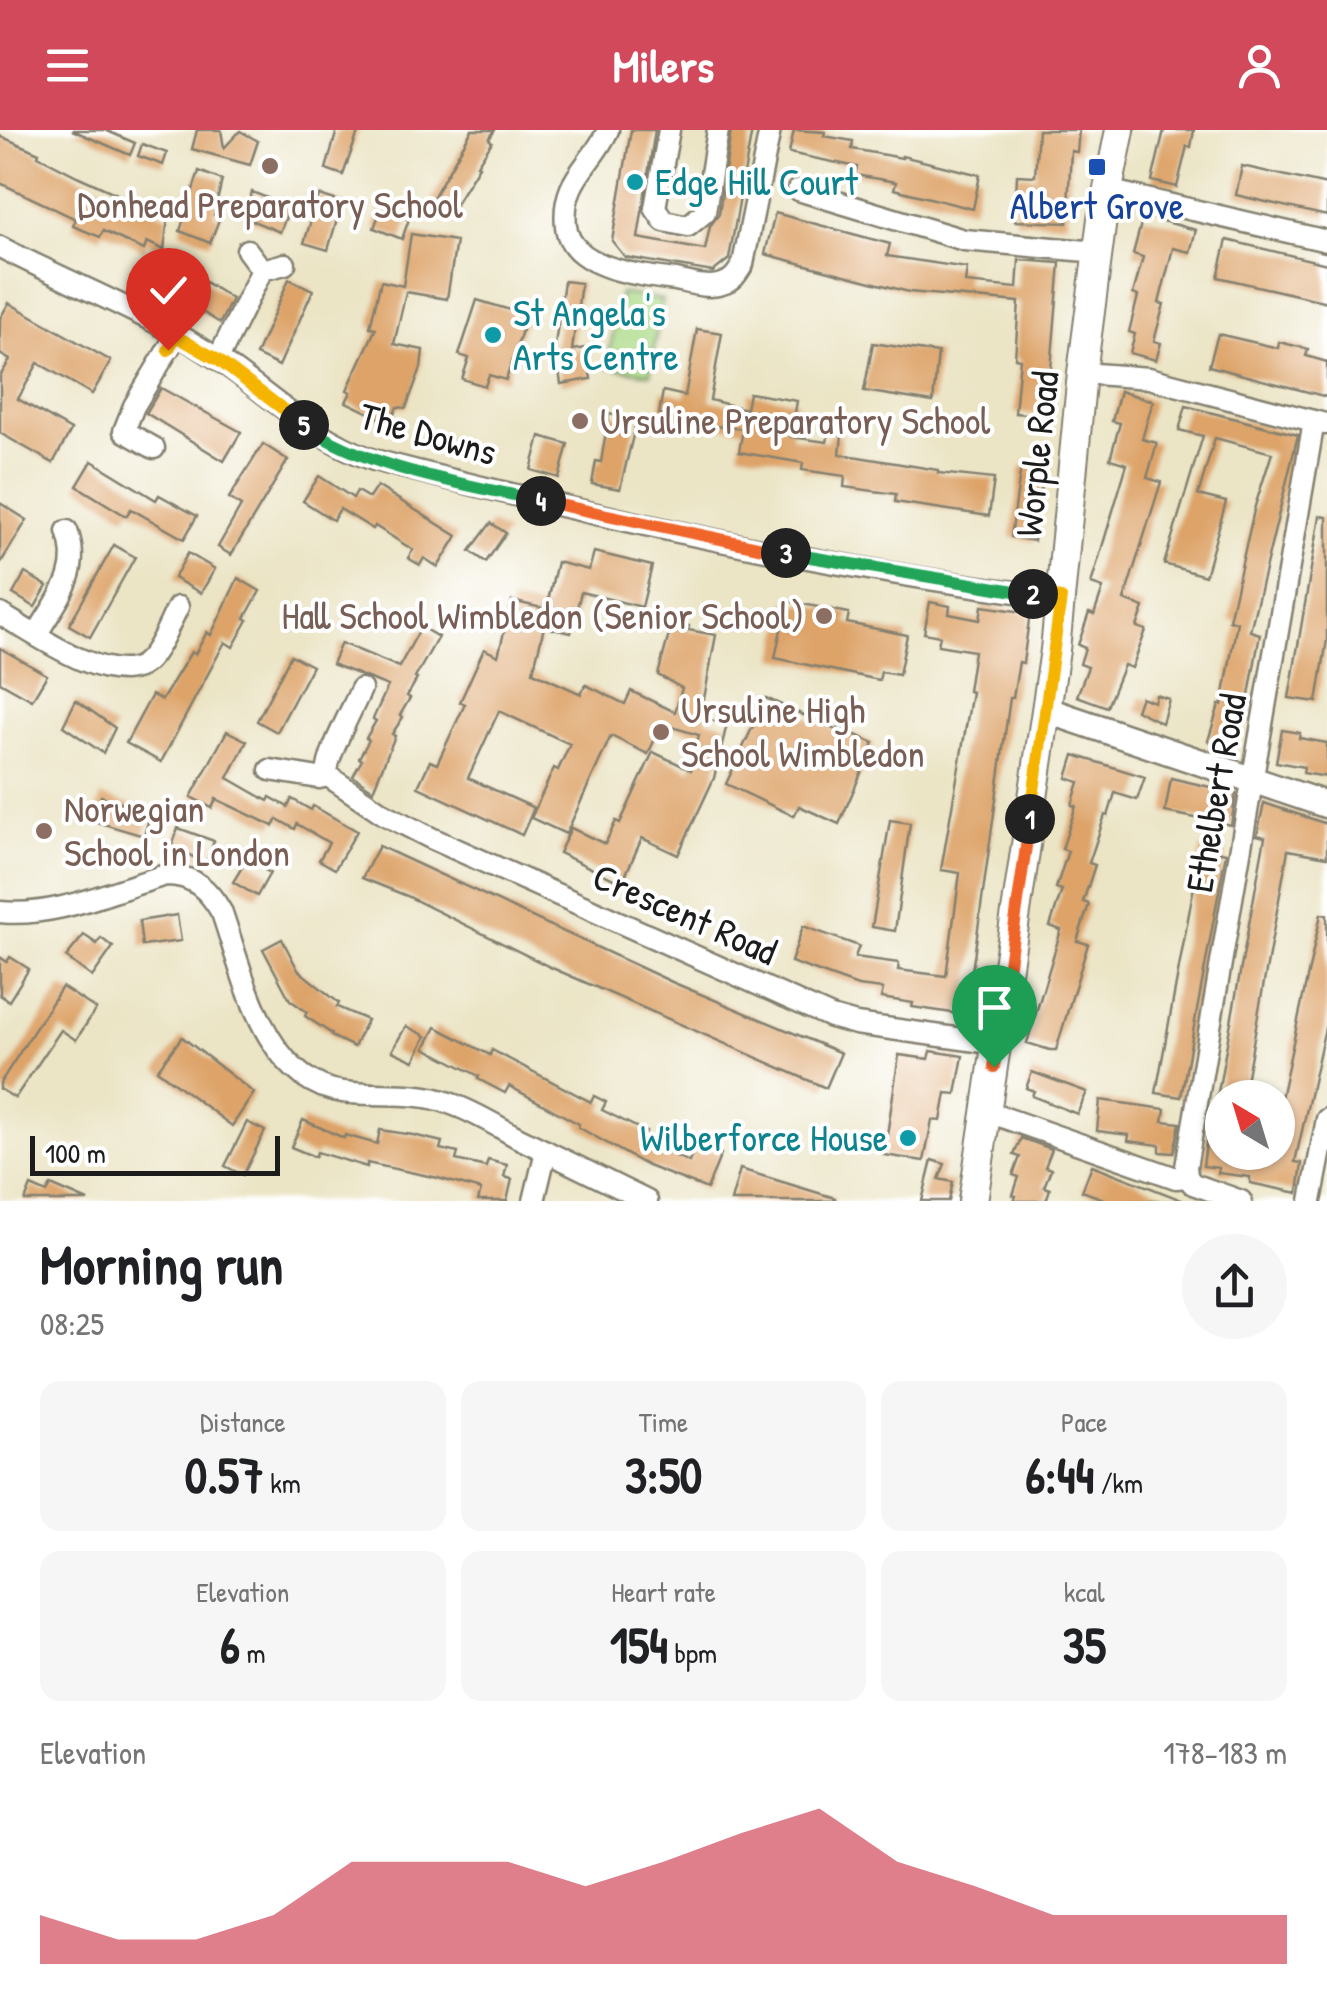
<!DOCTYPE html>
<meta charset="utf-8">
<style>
:root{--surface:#fff;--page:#f6f6f6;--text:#202124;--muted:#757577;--accent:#d1495b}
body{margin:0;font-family:"Patrick Hand",sans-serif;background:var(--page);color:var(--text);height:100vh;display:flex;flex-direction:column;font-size:38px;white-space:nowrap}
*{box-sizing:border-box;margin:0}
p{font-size:32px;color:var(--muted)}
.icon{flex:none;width:55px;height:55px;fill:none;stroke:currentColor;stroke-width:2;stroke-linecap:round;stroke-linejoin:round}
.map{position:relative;height:1071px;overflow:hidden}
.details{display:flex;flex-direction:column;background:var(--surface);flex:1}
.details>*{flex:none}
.needle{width:65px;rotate:322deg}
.tools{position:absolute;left:1205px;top:950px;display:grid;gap:20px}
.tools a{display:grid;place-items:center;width:90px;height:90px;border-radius:50%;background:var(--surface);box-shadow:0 2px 8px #0004;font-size:50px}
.scale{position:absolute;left:30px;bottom:25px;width:250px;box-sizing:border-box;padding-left:10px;border:5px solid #1c1c1c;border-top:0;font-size:28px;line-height:35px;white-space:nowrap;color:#1c1c1c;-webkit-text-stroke:8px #fff;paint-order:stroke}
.pin{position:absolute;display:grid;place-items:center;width:85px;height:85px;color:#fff;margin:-102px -42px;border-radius:50% 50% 50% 0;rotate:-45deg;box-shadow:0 0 10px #0007}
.pin .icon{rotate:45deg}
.km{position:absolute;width:50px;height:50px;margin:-25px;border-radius:50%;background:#222;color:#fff;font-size:28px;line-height:50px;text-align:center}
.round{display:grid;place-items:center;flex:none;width:105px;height:105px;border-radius:52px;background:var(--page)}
.overview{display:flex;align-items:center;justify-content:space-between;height:170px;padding:0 40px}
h1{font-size:55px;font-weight:800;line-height:75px}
.stats{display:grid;grid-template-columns:repeat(3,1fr);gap:15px;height:170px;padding:10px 40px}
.stats div{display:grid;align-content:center;border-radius:20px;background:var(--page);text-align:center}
.stats b{font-size:50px;font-weight:800}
.stats small{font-size:28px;font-weight:400}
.stats p{font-size:28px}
.chart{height:280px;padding:20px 40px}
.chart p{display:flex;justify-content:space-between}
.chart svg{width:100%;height:180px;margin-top:10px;fill:var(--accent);opacity:.7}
header{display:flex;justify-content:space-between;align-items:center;height:130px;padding:0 40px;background:var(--accent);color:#fff;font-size:45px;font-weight:800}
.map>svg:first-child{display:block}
.pitch{fill:#acda87;stroke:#647b52;stroke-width:2.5}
.building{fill:#dda368}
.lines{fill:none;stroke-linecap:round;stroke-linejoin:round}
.minor-casing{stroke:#848070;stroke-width:25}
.tertiary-casing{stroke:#848070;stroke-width:30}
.secondary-casing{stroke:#848070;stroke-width:32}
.minor{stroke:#fff;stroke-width:20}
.tertiary{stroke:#fff;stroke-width:25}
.secondary{stroke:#fff;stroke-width:28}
.split-1-casing{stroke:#fff;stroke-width:20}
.split-2-casing{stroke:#fff;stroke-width:20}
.split-3-casing{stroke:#fff;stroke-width:20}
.split-4-casing{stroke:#fff;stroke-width:20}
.split-5-casing{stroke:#fff;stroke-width:20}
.split-6-casing{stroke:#fff;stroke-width:20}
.split-1{stroke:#f0652b;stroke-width:12}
.split-2{stroke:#f5b400;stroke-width:12}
.split-3{stroke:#22a559;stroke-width:12}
.split-4{stroke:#f0652b;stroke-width:12}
.split-5{stroke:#22a559;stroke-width:12}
.split-6{stroke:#f5b400;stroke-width:12}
.education-dot{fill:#8d6e63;stroke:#fff;stroke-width:4}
.transit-dot{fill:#1a4fb4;stroke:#fff;stroke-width:4}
.culture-dot{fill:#0f9aa8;stroke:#fff;stroke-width:4}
.labels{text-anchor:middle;stroke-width:8;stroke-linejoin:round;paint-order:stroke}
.culture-label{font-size:38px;fill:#0d838f;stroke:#fff;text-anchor:start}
.education-label{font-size:38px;fill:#785e54;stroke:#fff;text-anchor:start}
.transit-label{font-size:38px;fill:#164399;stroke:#fff}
.street-label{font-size:38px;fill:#1c1c1c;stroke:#fff}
</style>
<header><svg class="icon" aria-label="menu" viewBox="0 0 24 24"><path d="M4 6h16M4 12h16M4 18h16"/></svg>Milers<svg class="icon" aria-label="person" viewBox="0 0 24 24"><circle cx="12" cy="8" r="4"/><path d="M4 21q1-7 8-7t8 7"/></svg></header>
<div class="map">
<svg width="1327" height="1071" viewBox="0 0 1327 1071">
<rect width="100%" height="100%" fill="#fff"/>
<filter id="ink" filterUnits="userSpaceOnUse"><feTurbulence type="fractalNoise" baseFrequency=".01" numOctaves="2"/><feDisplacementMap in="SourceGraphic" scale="20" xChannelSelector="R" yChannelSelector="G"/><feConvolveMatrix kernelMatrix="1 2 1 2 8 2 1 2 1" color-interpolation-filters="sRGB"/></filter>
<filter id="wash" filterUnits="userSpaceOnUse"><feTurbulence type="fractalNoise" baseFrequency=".0048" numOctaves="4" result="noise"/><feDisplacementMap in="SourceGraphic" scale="40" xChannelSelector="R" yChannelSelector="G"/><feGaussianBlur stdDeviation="2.25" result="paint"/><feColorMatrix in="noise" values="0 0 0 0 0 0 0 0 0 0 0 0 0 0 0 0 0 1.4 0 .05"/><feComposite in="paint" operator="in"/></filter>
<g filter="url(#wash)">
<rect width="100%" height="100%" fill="#ebe4c5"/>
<path class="pitch" d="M620,163l42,7 -12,74 -43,-7z"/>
<g id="blocks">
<g class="building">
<path d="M72,0h33l30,13 -5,12z"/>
<path d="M197,0h24l3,18 16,-17 18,10 -8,24 -58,-16z"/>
<path d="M337,0h22l-16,45 -17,-6z"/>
<path d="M472,0h23l-6,9 3,3 -15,23 2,1 -29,47 -19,-12z"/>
<path d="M631,0h24l-17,108 67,12 5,-24 9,-12 12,-84h21l-23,129 -16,13 -88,-15 -13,-16z"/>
<path d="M794,0l31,2 -1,4 29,5 -1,8 50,9v-2l78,19 -7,34 -79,-20 2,-7 -41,-7 2,-8 -68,-14z"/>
<path d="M1038,0h41l-2,22 -6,-1 -4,72 -52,-2 2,-46 18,1z"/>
<path d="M1164,0h30l-3,17 -4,-1 -10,41 -25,-6z"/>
<path d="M0,6l39,17 -1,3 39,20 91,41 -4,33 -17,-8 -3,8 -41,-19 -3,6 -27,-11 3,-7 -76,-36z"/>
<path d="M142,14l25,9 -4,12 -25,-9z"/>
<path d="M1242,36l85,19v31l-91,-21z"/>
<path d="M199,41l23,9 -8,35 6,2 -10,26 -30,-12z"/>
<path d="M252,62l38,15 -10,25 -37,-15z"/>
<path d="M319,65l23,7 -14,48 -24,-7z"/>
<path d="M381,79l28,10 -7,20 -28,-11z"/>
<path d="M775,83l115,31 -3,12 80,12 -2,15 52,5 2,-28 41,3 -13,153 -32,-3 5,-54 -5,-1 4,-56 -110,-10 -144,-38z"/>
<path d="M1143,86l53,14 -6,22 -17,-4 -14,55 5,1 -10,37 7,2 -5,17 -26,-7 5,-19 -6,-2 9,-36 -5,-2 10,-37 -10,-3z"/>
<path d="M411,104l45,7 -9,58 -41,-7 -12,52 29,6 -2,18 -15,40 -9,-1 -7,16 -44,-21 5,-10 -4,-2 29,-62 -6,-1 11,-46 22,5z"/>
<path d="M1227,110l100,24v38l-109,-25z"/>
<path d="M175,133l57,36 -12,24 -56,-35z"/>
<path d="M289,149l24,11 -34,76 -23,-11z"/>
<path d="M564,151l17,2 -9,67 14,-2 5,31 -30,5 -6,-39z"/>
<path d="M477,170l50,15 -21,65 -17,-5 -4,11 -23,-7 7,-21 -10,-3z"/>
<path d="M9,173l102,58 -19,33 -54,-31 -20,36 53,31 -18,33 -53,-30v-57l10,-16 -10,-6v-36z"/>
<path d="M697,199l25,4 -12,67 36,9 3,-16 48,8 -6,36 36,5 2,-9 13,2 -2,19 98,16v3l56,6 -5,37 -94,-14 1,-8 -52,-7 1,-11 -43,-6 1,-7 -64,-11 4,-23 -37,-4 -8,2 -3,-7 -14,-2 -7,5 -4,-7 -11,-2 4,-23 22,5z"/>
<path d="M1218,204l60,14 1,-6 29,7 -2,7 21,6v35l-118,-31z"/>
<path d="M873,213l65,10 -5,49 -69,-11z"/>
<path d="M161,258l80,44 -17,29 -78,-48z"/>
<path d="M1120,261l33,10 -11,38 15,4 -10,35 14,4 -37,118 20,7 -7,20 9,3 -14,38 -8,-3 -17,42 -30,-11 11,-29 -8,-3 5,-16 -7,-3 11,-32 5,2 9,-27 -12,-4 36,-120 -17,-5 10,-36 -8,-2z"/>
<path d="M1186,276l112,29 -48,196 10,3 -14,78 -12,37 -26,-8 11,-36h3l15,-83 -8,-2 26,-114 17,-53 -57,-15 -17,57 28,7 -21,74 -41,-12 39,-128 -24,-6z"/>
<path d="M609,284l28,5 -17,70 -28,-5 4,-23 5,1z"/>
<path d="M540,306l28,8 -9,34 -28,-8z"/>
<path d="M263,314l25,16 -57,95 -13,-8 23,-41 -12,-8z"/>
<path d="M92,331l64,39 3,-5 38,21 -13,23 -53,-30 -5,7 -49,-30z"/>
<path d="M1021,336l23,3 -10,72 -23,-4z"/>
<path d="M319,346l34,22 4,-7 12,7 8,-12 80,50 -19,31 -14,-9 -4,7 -12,-7 5,-8 -38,-24 -2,3 -33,-20 -7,11 -30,-19z"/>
<path d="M0,373l27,17 -27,44z"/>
<path d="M1320,386l7,1v123l-10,62 -28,-4z"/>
<path d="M491,393l15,10 -20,29 -16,-11z"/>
<path d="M114,415l21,12 -45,80 -21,-12z"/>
<path d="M594,422l58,14 -10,41 -61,-15 -10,41 -27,-6 -11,45 48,22 5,-9 39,19 6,-13 44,21 7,-24 -24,-13 14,-52 17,3 -1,4 28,5 -13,69 7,2 -4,13 21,5 -13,54 -36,77 -36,-17 -20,45 -63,-30 12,-25 34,16 11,-23 4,2 33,-71 38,18 8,-35 -37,-11 -14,30 -37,-18 -45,98 -35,-16 23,-50 4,2 12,-26 -71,-33 -31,67 66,30 -12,27 -104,-48 12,-26 7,3 28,-60 -5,-2 24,-53 14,7 14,-55 34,8 11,-47 32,8z"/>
<path d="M188,423l27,16 -14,24 -27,-15z"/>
<path d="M25,443l22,13 -12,21 -22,-13z"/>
<path d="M238,448l22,13 -15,27 3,2 -15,27 -8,-5 -64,120 -35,-19 26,-48 10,5 29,-48 4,2 12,-22 4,3z"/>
<path d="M787,471l62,12 -2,10 60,12 -8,40 -18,-3 -2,8 -104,-22z"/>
<path d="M930,472l20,4 -1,8 31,6 2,-14 48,7 -7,50 -4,-1 -6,36h-3l-44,317 -54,-8 1,-4 -32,-5 2,-9 -25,-3 -67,-24 12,-36 56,20 -4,11 44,6 -1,7 48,6 14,-103 -19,-3 31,-178 -4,-1 6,-40 -36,-6 2,-9 -16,-3z"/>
<path d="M421,497l17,10 -23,41 2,1 -10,17 3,2 -10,17 3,2 -11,17 3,2 -22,54 -20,-14 9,-16 -3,-2 10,-18 -3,-2 10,-17 -3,-2 15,-33 -56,-22 9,-21 58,24z"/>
<path d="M0,518l47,27 -15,25 -32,-18z"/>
<path d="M291,525l21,11 -35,66 -20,-11z"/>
<path d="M1156,565l13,4 -7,24 -26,-13 5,-13 13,5z"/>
<path d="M766,568l72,33 1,-3 35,15 -35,81 -40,-18 -5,10 -68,-32z"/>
<path d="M76,570l39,28 -12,25 -40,-27z"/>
<path d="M1282,600l18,3 -1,5 28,5v34l-24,-4 1,-6 -28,-5z"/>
<path d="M227,601l20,10 -19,37 40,23 2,-4 18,10 4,-8 19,11 2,-4 44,25 -22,38 -16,-9 10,-17 -32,-19 -2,5 -18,-10 -4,7 -57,-27 -4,9 -21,-11z"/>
<path d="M1074,625l71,22 -8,23 -22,-7 -7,23 -3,-1 -16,48 6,2 -12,37 6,2 -12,37 11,3 -32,106h-6l-23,-7 34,-113 -11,-4 12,-36 -6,-2 12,-37 -6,-2 14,-43 -4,-1 7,-23 -12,-4z"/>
<path d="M1171,648l65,15 -5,32 -66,-13z"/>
<path d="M101,666l50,15 -7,25 -51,-15z"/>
<path d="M1264,673l63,21v33l-39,-7 -45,248h-26l48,-261 -8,-2z"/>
<path d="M890,690l20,3 -15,108 -23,-4z"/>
<path d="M178,698l36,13 -8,22 -34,-16z"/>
<path d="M379,716l293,136 169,71 -15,35 -276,-121 -143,-71 -45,-18z"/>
<path d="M1201,718l25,5 -45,244 -25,-4z"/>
<path d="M247,729l23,14 -13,23 -24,-14z"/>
<path d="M1321,784l6,1v104l-32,143 7,1 -4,30 -48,-10v-6l-32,-4 1,-5 -16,-2 4,-31 15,2v15h56v-40z"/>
<path d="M177,785l4,26 -39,5 -3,-25z"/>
<path d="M84,805l13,9 4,-6 12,9 -21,30 -26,-20z"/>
<path d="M282,809l16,31 41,33 -2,4 30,13 -13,27 -23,-11 1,-2 -27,-18 2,-4 -17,-12 -27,-51z"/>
<path d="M0,827l7,5 3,-5 19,12 -20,32 -9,-6z"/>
<path d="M62,857l34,22 -20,31 -15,-10 -46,68 -15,-9v-6z"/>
<path d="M406,896l20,10 -12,25 -22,-10z"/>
<path d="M436,897l54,28 2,-5 99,52 3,-6 12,6 -4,8 44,22 -4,8 47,22 7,-18 25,10 -14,35 -59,-23 -70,-39 1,-3 -24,-13 -46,-25 -4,7 -27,-14 1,-3 -54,-28z"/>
<path d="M182,907l72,56 -22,33 -75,-56z"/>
<path d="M931,921l32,5 -7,38 -10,-1 -5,28 -9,-1 -8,41 -40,-6 15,-100 30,4z"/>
<path d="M1032,942l55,20 -10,22 -45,-18 2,-5 -8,-3z"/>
<path d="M1100,970l65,9 -2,12 17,2 -6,30 -14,-1v-7l-32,-4 1,-6 -32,-4z"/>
<path d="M303,990l41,18 1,-3 32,9 3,-14 33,5 29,7 -2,7 18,4 -2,7 30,7 2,-7 19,5 -3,12 8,2 -5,22h-29l3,-11 -43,-12 -71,-15v4l-50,-15 -2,5 -24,-10z"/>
<path d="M247,992l18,9 -22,44 -18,-9z"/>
<path d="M1021,1008l31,11 -7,18 6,2 -7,18 6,2 -4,12h-32l2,-5 -3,-1 6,-18 -6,-2 7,-18 -6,-2z"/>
<path d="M932,1030l13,4 -6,15 14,3 -4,19h-27z"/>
<path d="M1092,1035l90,35v1h-73l-27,-10z"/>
<path d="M740,1039l95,29v3h-104z"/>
<path d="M51,1055l37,16h-63l6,-15 16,7z"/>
</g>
</g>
</g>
<g filter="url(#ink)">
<use href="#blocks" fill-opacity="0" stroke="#848070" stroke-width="2.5"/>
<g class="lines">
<g class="minor-casing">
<g id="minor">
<path d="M608,0c-16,36 -47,49 -42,96 4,43 77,50 110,54 14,3 32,9 46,4 11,-3 15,-10 21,-20l27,-134"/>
<path d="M669,0l-14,78 9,13 24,5 17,-14 13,-82"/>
<path d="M798,60l166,50 134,12"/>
<path d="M1107,60l220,51"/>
<path d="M0,117c71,37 153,68 219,113 53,36 94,79 155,100 226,58 455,109 687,138"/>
<path d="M262,140l23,-6"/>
<path d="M218,229l44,-89 -15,-20"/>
<path d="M1082,243l67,5 176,46"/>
<path d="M154,318l-30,-17 10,-25 42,-70"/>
<path d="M0,484c32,18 105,71 141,52 17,-10 28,-43 37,-59"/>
<path d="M37,504c20,-35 46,-61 30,-103"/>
<path d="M270,640l49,8 9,-2 56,38 47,24 400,179 25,7 142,20"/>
<path d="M328,646c-5,-14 25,-68 33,-87"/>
<path d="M0,782c56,6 113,-22 166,-37 28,0 43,15 56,38 22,63 42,168 121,179 35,5 72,-2 106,11 24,8 46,22 68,34 43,21 87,43 130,64"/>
<path d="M988,982l188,66 11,-1 6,7 48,17"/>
<path d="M1187,1047l-1,-10 128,-746"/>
<path d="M534,1071l12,-50"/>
<path d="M1311,1071l16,-82"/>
</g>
</g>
<g class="tertiary-casing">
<path id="tertiary" d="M1046,580l281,95"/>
</g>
<g class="secondary-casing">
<path id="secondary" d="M973,1071l82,-551 27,-277 20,-154 18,-89"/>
</g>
<use href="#minor" class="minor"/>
<use href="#tertiary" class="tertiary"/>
<use href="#secondary" class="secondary"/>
</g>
</g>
<g class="lines" filter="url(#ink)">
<g class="split-1-casing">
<path id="split-1" d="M994,937l36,-248"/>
</g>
<g class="split-2-casing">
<path id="split-2" d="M1030,689l31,-221 -28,-4"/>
</g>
<g class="split-3-casing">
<path id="split-3" d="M786,423l247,41"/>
</g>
<g class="split-4-casing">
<path id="split-4" d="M541,371l245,52"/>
</g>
<g class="split-5-casing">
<path id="split-5" d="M304,295c62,44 162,59 237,76"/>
</g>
<g class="split-6-casing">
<path id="split-6" d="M168,220l8,-14 42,24 86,65"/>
</g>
<use href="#split-1" class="split-1"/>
<use href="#split-2" class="split-2"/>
<use href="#split-3" class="split-3"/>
<use href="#split-4" class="split-4"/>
<use href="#split-5" class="split-5"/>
<use href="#split-6" class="split-6"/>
</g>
<g class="education-dot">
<circle cx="270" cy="36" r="10"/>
<circle cx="580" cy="291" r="10"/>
<circle cx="824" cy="486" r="10"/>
<circle cx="661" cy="602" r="10"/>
<circle cx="44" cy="701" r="10"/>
</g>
<rect class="transit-dot" x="1087" y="27" width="20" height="20" rx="5"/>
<g class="culture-dot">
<circle cx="635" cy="52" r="10"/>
<circle cx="493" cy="205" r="10"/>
<circle cx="908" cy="1008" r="10"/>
</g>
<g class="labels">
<g class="culture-label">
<text x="655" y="65">Edge Hill Court</text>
<text x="513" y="196">St Angela's<tspan x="513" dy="44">Arts Centre</tspan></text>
<text x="888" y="1021" text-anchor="end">Wilberforce House</text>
</g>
<g class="education-label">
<text x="270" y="88" text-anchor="middle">Donhead Preparatory School</text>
<text x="600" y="304">Ursuline Preparatory School</text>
<text x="804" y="499" text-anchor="end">Hall School Wimbledon (Senior School)</text>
<text x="681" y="593">Ursuline High<tspan x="681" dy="44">School Wimbledon</tspan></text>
<text x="64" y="692">Norwegian<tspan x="64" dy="44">School in London</tspan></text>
</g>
<g class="transit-label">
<text x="1097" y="89">Albert Grove</text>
</g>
<g class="street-label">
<text transform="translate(428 304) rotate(16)" y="13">The Downs</text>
<text transform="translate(1037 324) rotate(-84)" y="13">Worple Road</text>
<text transform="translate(1216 663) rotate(-80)" y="13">Ethelbert Road</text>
<text transform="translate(685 784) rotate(24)" y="13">Crescent Road</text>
</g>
</g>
</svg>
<div class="tools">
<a><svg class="needle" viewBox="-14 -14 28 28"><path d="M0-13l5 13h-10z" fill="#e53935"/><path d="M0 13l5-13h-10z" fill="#757577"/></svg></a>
</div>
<div class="scale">100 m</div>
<div class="pin" style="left:994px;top:937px;background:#1e9e55"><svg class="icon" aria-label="arrive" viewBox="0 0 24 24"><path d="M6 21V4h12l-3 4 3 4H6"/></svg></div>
<div class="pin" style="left:168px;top:220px;background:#d93025"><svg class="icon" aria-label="check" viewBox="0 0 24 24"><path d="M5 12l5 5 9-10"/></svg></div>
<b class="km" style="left:1030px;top:689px">1</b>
<b class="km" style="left:1033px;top:464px">2</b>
<b class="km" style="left:786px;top:423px">3</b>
<b class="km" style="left:541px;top:371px">4</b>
<b class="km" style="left:304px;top:295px">5</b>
</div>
<section class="details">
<div class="overview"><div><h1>Morning run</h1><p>08:25</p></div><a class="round"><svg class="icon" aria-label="share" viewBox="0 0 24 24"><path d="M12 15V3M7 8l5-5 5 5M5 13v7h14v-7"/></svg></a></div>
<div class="stats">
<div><p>Distance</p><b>0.57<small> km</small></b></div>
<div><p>Time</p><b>3:50</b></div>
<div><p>Pace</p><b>6:44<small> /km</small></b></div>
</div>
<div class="stats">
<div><p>Elevation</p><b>6<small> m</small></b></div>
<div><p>Heart rate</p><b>154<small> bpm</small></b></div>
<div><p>kcal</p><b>35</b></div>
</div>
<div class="chart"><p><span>Elevation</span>178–183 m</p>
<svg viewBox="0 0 160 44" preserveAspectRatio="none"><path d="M0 44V32L10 38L20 38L30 32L40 19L50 19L60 19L70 25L80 19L90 12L100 6L110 19L120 25L130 32L140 32L150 32L160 32V44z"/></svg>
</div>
</section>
